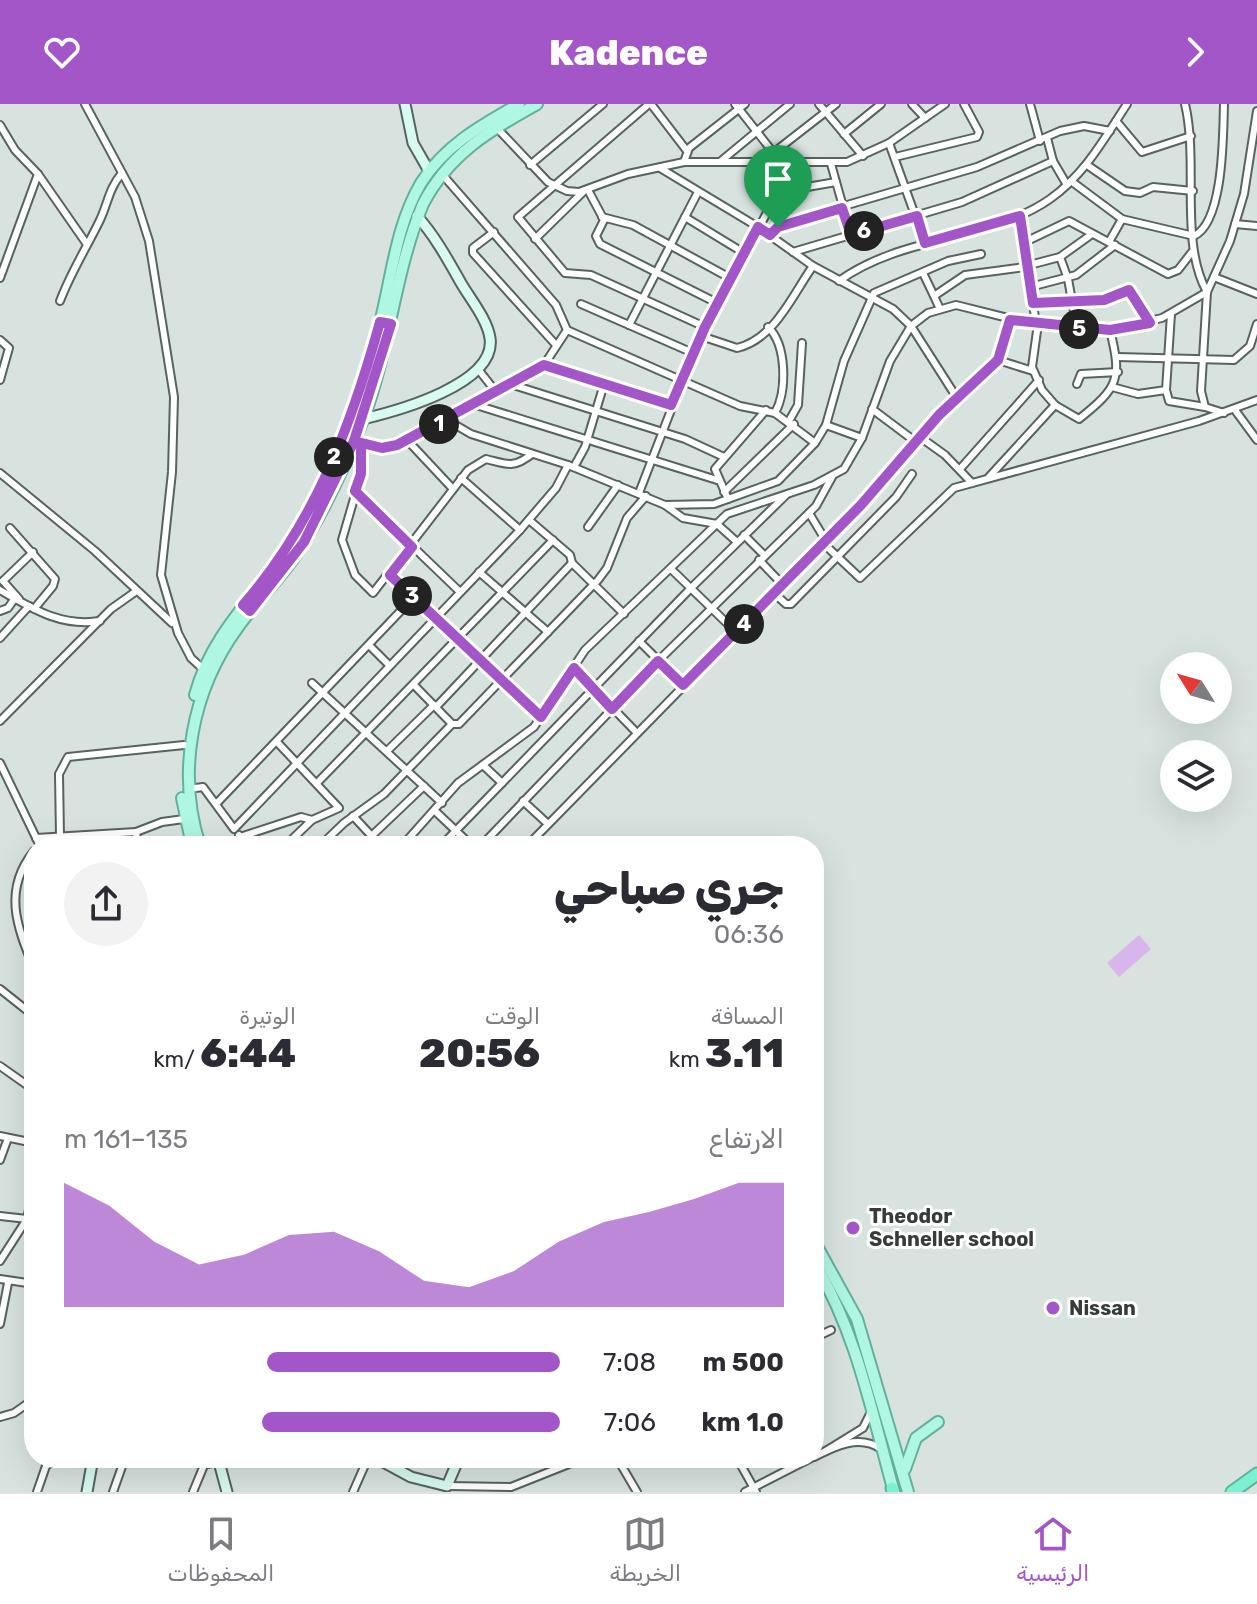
<!DOCTYPE html>
<html lang="ar">
<meta charset="utf-8">
<style>
:root{--surface:#fff;--page:#f2f2f3;--text:#2b2b33;--muted:#7c7c81;--line:#e1e1e2;--accent:#a356c8}
body{margin:0;font-family:Rubik,"Noto Naskh Arabic",sans-serif;background:var(--page);color:var(--text);direction:rtl;height:100vh;display:flex;flex-direction:column;font-size:30px;white-space:nowrap}
*{box-sizing:border-box;margin:0}
p{font-size:26px;color:var(--muted)}
.icon{flex:none;width:44px;height:44px;fill:none;stroke:currentColor;stroke-width:2;stroke-linecap:round;stroke-linejoin:round}
.map{position:relative;flex:1;overflow:hidden;direction:ltr}
.drawer{position:absolute;left:24px;top:732px;width:800px;height:632px;display:flex;flex-direction:column;background:var(--surface);border-radius:32px;box-shadow:0 8px 32px #0002;direction:rtl}
.drawer>*{flex:none}
.needle{width:52px;rotate:307deg}
.buttons{position:absolute;left:1160px;top:548px;display:grid;gap:16px}
.buttons a{display:grid;place-items:center;width:72px;height:72px;border-radius:50%;background:var(--surface);box-shadow:0 8px 32px #0002;font-size:40px}
.pin{position:absolute;display:grid;place-items:center;width:68px;height:68px;color:#fff;margin:-82px -34px;border-radius:50% 50% 50% 0;rotate:-45deg;box-shadow:0 0 8px #0007}
.pin .icon{rotate:45deg}
.km{position:absolute;width:40px;height:40px;margin:-20px;border-radius:50%;background:#222;color:#fff;font-size:22px;line-height:40px;text-align:center}
.round{display:grid;place-items:center;flex:none;width:84px;height:84px;border-radius:42px;background:var(--page)}
.summary{display:flex;align-items:center;justify-content:space-between;height:136px;padding:0 40px}
h1{font-size:44px;font-weight:800;line-height:60px}
.figures{display:grid;grid-template-columns:repeat(3,1fr);gap:12px;height:136px;padding:8px 40px}
.figures div{display:grid;align-content:center}
.figures b{font-size:40px;font-weight:800}
.figures small{font-size:22px;font-weight:400}
.figures p{font-size:22px}
.chart{height:224px;padding:16px 40px}
.chart p{display:flex;justify-content:space-between}
.chart svg{width:100%;height:144px;margin-top:8px;fill:var(--accent);opacity:.7}
ul{padding:0 40px;list-style:none;font-size:26px}
li{display:grid;grid-template-columns:128px 96px 1fr;align-items:center;height:60px}
li i{height:20px;border-radius:10px;background:var(--accent)}
header{display:flex;justify-content:space-between;align-items:center;height:104px;padding:0 40px;background:var(--accent);color:#fff;font-size:36px;font-weight:800}
.tab-bar{display:flex;justify-content:space-around;align-items:center;height:112px;border-top:2px solid var(--line);background:var(--surface);font-size:22px;color:var(--muted)}
.tab-bar a{display:grid;justify-items:center;gap:4px}
.tab-bar .active{color:var(--accent)}
.map>svg:first-child{display:block}
.green{fill:#d8b6eb}
.lines{fill:none;stroke-linecap:round;stroke-linejoin:round}
.street-casing{stroke:#58625f;stroke-width:10}
.secondary-casing{stroke:#58625f;stroke-width:13}
.primary-casing{stroke:#63b19c;stroke-width:14}
.highway-casing{stroke:#63b19c;stroke-width:15}
.street{stroke:#fff;stroke-width:6}
.secondary{stroke:#d7fbf1;stroke-width:9}
.primary{stroke:#aff7e3;stroke-width:10}
.highway{stroke:#7af1d0;stroke-width:11}
.route-casing{stroke:#fff;stroke-width:16}
.route{stroke:#a356c8;stroke-width:10}
.poi-dot{fill:#a356c8;stroke:#fff;stroke-width:3}
.labels{text-anchor:middle;stroke-width:6;stroke-linejoin:round;paint-order:stroke}
.poi-label{font-size:20px;font-weight:bold;fill:#373b3a;stroke:#fff;text-anchor:start}
</style>
<header><svg class="icon" aria-label="forward" viewBox="0 0 24 24"><path d="M9 5l7 7-7 7"/></svg>Kadence<svg class="icon" aria-label="heart" viewBox="0 0 24 24"><path d="M12 20l-8-8c-3-5 5-10 8-4 3-6 11-1 8 4z"/></svg></header>
<div class="map">
<svg width="1257" height="1388" viewBox="0 0 1257 1388">
<rect width="100%" height="100%" fill="#d8e3df"/>
<path class="green" d="M1139,831l12,14 -32,28 -12,-14z"/>
<g class="lines">
<g class="street-casing">
<g id="street">
<path d="M85,0l50,93 14,44 25,156 -2,75 -11,103 17,58 13,25 12,11"/>
<path d="M649,0l-131,113 47,56 26,2 114,52"/>
<path d="M651,0l36,47"/>
<path d="M735,0l41,52"/>
<path d="M819,0l44,52"/>
<path d="M912,0l13,14"/>
<path d="M1030,0l10,37"/>
<path d="M1185,0c14,59 -6,138 22,188"/>
<path d="M1116,17l26,31 49,-16"/>
<path d="M0,21l15,25 23,24 -38,104"/>
<path d="M496,23l52,55 19,9 12,1 49,-18 56,-12h163l42,-19 56,-39"/>
<path d="M844,30l37,-30"/>
<path d="M1047,34l6,23 14,24"/>
<path d="M889,39l36,100"/>
<path d="M773,49l63,-49"/>
<path d="M895,53l82,-20 2,-5 -15,-28"/>
<path d="M721,57l69,-57"/>
<path d="M684,58l5,-14 56,-44"/>
<path d="M831,60l20,71"/>
<path d="M530,61l73,-61"/>
<path d="M1087,61l38,26 15,2 13,-6 40,4"/>
<path d="M660,64l98,59 55,39 80,43 18,17 46,72"/>
<path d="M441,69l115,132 11,25"/>
<path d="M38,70l48,69"/>
<path d="M1071,77l51,38 72,17c30,-14 29,-102 30,-132"/>
<path d="M588,86l16,30 -8,16 4,8 117,59"/>
<path d="M778,88l58,-10"/>
<path d="M1020,112l17,115 -5,36 10,23 13,15"/>
<path d="M602,113l31,8 97,53"/>
<path d="M685,113l59,36"/>
<path d="M1235,120l22,2"/>
<path d="M494,128l-21,16v5l83,92"/>
<path d="M770,131l16,-12 191,-56 83,-36 24,-5 26,5"/>
<path d="M535,135l49,-48"/>
<path d="M1025,138l44,-21 99,53 10,-4 14,-18"/>
<path d="M1109,138l13,-23"/>
<path d="M793,148l169,-50 91,-41"/>
<path d="M1060,153l8,22 9,50"/>
<path d="M923,169l11,23"/>
<path d="M1214,173l43,17"/>
<path d="M839,177c63,-46 151,-40 211,-82 35,-25 54,-60 77,-95"/>
<path d="M1030,183l46,-12 39,-30"/>
<path d="M60,197c11,-29 27,-54 40,-81 8,-17 9,-32 22,-47"/>
<path d="M1033,199l71,-3 25,-10 21,33"/>
<path d="M581,200l112,49"/>
<path d="M939,203l-5,-11 31,-21 53,-7 42,-11 32,-23"/>
<path d="M629,221l69,-133"/>
<path d="M768,223c19,18 19,64 7,86"/>
<path d="M701,232l36,12c38,-9 56,-54 76,-82"/>
<path d="M0,236l9,8 -9,32"/>
<path d="M1117,253l117,3 16,-14 7,-22"/>
<path d="M998,256l35,11"/>
<path d="M544,261l23,-35 173,76 35,7 40,30"/>
<path d="M478,265l18,23"/>
<path d="M510,280l175,55 39,18"/>
<path d="M1077,280l4,-10 37,-2"/>
<path d="M1112,283l26,7 28,-4 5,-76"/>
<path d="M1166,286l3,11 36,6"/>
<path d="M476,301l241,75"/>
<path d="M872,305l44,33"/>
<path d="M1235,306l22,30"/>
<path d="M1224,309l-19,-6 -4,-16 6,-99 23,-51 14,-47 13,-83"/>
<path d="M447,316l24,14 97,31 97,40 49,-1 64,-23 37,-38 11,-18 18,-64 30,-68 74,-32 33,-7"/>
<path d="M789,317l9,-16 4,-62"/>
<path d="M826,321l36,13"/>
<path d="M920,333l25,18 27,28"/>
<path d="M408,337l45,48"/>
<path d="M361,339l-1,35 -18,62 13,35 18,18 95,-123 18,-11c21,5 27,10 46,-5"/>
<path d="M361,339l21,5 28,-8 134,-75 127,40"/>
<path d="M574,363l11,-20 19,-63"/>
<path d="M960,365l79,-89"/>
<path d="M0,369l95,78 77,72"/>
<path d="M989,373l66,-72 24,14c40,-32 43,-40 31,-89"/>
<path d="M461,374l59,52"/>
<path d="M355,387l104,100"/>
<path d="M724,388l70,-68"/>
<path d="M639,389l54,-140 100,-190"/>
<path d="M728,395l-13,-30 51,-59"/>
<path d="M665,401l18,13 34,6 20,18"/>
<path d="M809,409l17,28"/>
<path d="M529,416l41,35 2,8"/>
<path d="M588,423l30,-42"/>
<path d="M10,424l45,51 -2,7 -19,23"/>
<path d="M744,431l20,20"/>
<path d="M824,440l36,34 94,-90 245,-67 58,-21"/>
<path d="M759,456l24,25"/>
<path d="M671,465l65,63"/>
<path d="M479,468l69,60"/>
<path d="M390,471l151,142"/>
<path d="M3,477l30,-29"/>
<path d="M3,477l16,18"/>
<path d="M0,486c33,19 61,37 100,31"/>
<path d="M775,490l11,10h5l105,-107 16,-23"/>
<path d="M0,507l8,-3 7,-10"/>
<path d="M0,534l29,-32"/>
<path d="M639,537l44,44"/>
<path d="M369,541l20,20"/>
<path d="M574,564l62,64"/>
<path d="M312,579l130,120"/>
<path d="M414,581l38,39h7l139,-144 9,-12 20,-50 19,-22"/>
<path d="M436,603l136,-144 52,51"/>
<path d="M0,617l111,-112 24,-17"/>
<path d="M277,638l62,66 -27,12 -27,26"/>
<path d="M387,647l47,-46"/>
<path d="M0,659l40,83"/>
<path d="M483,661l19,18"/>
<path d="M317,679l236,-243"/>
<path d="M188,685l15,-2 31,42 286,-299 36,-42 12,-23"/>
<path d="M523,697l25,23"/>
<path d="M216,700l198,-207"/>
<path d="M435,707l37,35"/>
<path d="M353,712l28,30"/>
<path d="M136,728l2,14"/>
<path d="M239,731l11,11"/>
<path d="M60,733l-1,-63 9,-17 116,-12"/>
<path d="M240,733l61,-20 11,3"/>
<path d="M36,734l100,-6 26,-10 22,-3"/>
<path d="M320,742l24,-23 40,-29 68,-70"/>
<path d="M361,742l63,-60"/>
<path d="M402,742l56,-63 76,-56 51,-77 142,-136 87,-29 30,-16 18,-31 28,-77 21,-35 17,-13 28,-8 80,20 74,5 52,-12 45,-26"/>
<path d="M441,742l250,-258 95,-93"/>
<path d="M481,742l177,-185 158,-155 16,-29"/>
<path d="M527,742l334,-341 71,-82 66,-63 12,-40"/>
<path d="M34,747c-31,38 -18,75 0,117"/>
<path d="M0,885l34,27"/>
<path d="M0,962l34,24"/>
<path d="M0,1032l34,7"/>
<path d="M0,1056l8,-22"/>
<path d="M0,1112l27,3 7,-33"/>
<path d="M0,1157l27,-42 7,-1"/>
<path d="M0,1175l34,5"/>
<path d="M31,1180l3,25"/>
<path d="M0,1220l8,-41"/>
<path d="M814,1234l17,-8"/>
<path d="M0,1313l14,-4 20,-14"/>
<path d="M824,1348l39,-24 8,-16"/>
<path d="M814,1353c21,-11 46,-23 67,-8"/>
<path d="M617,1354l20,34"/>
<path d="M737,1354l19,34"/>
<path d="M447,1382l64,1 73,-29"/>
<path d="M37,1388l9,-26 11,-8"/>
<path d="M113,1388l12,-34"/>
<path d="M193,1388l14,-34"/>
<path d="M353,1388l15,-34"/>
<path d="M745,1388l66,-34"/>
</g>
</g>
<g class="secondary-casing">
<g id="secondary">
<path d="M405,0l8,39 16,28"/>
<path d="M363,315c34,-8 134,-35 127,-81 -3,-19 -19,-38 -29,-55 -13,-23 -26,-47 -44,-67"/>
<path d="M170,1354l36,5 25,-5"/>
<path d="M376,1354l35,19 36,9 12,-28"/>
<path d="M219,1358l8,30"/>
<path d="M87,1388l6,-34"/>
</g>
</g>
<g class="primary-casing">
<g id="primary">
<path d="M195,591c18,-68 73,-110 107,-168 36,-63 60,-135 78,-204 12,-47 16,-98 41,-140 24,-38 61,-58 98,-79"/>
<path d="M182,694l10,48"/>
<path d="M200,742c-24,-74 -8,-156 38,-219 17,-24 40,-46 57,-71 27,-40 50,-90 68,-136 26,-68 32,-150 60,-216 26,-50 67,-74 114,-100"/>
<path d="M814,1137l43,78 51,173"/>
<path d="M814,1158c43,71 58,152 80,230"/>
<path d="M905,1365l11,-31 22,-16"/>
</g>
</g>
<g class="highway-casing">
<g id="highway">
<path d="M892,1384l1,4"/>
<path d="M1232,1388l25,-18"/>
</g>
</g>
<use href="#street" class="street"/>
<use href="#secondary" class="secondary"/>
<use href="#primary" class="primary"/>
<use href="#highway" class="highway"/>
</g>
<g class="lines">
<g class="route-casing">
<path id="route" d="M778,123l-8,8 -12,-8 -53,100 -34,78 -127,-40 -147,80 -15,3 -28,-7 -50,101 -54,69 -7,-6c72,-82 108,-179 137,-283l11,2 -37,117 7,2v31l-6,17 57,56 -22,28 151,142 33,-49 38,41 46,-48 25,24 178,-180 78,-90 59,-55 12,-40 100,10 40,-7 -21,-33 -25,10 -71,3 -13,-87 -95,27 -8,-27 -66,19 -9,-27 -64,19"/>
</g>
<use href="#route" class="route"/>
</g>
<g class="poi-dot">
<circle cx="853" cy="1124" r="8"/>
<circle cx="1053" cy="1204" r="8"/>
</g>
<g class="labels">
<g class="poi-label">
<text x="869" y="1119">Theodor<tspan x="869" dy="23">Schneller school</tspan></text>
<text x="1069" y="1211">Nissan</text>
</g>
</g>
</svg>
<div class="buttons">
<a><svg class="needle" viewBox="-14 -14 28 28"><path d="M0-13l5 13h-10z" fill="#e53935"/><path d="M0 13l5-13h-10z" fill="#7c7c81"/></svg></a>
<a><svg class="icon" aria-label="layers" viewBox="0 0 24 24"><path d="M12 4l9 5-9 5-9-5zM3 14l9 5 9-5"/></svg></a>
</div>
<div class="pin" style="left:778px;top:123px;background:#1e9e55"><svg class="icon" aria-label="arrive" viewBox="0 0 24 24"><path d="M6 21V4h12l-3 4 3 4H6"/></svg></div>
<b class="km" style="left:439px;top:320px">1</b>
<b class="km" style="left:334px;top:353px">2</b>
<b class="km" style="left:412px;top:492px">3</b>
<b class="km" style="left:744px;top:520px">4</b>
<b class="km" style="left:1079px;top:225px">5</b>
<b class="km" style="left:864px;top:127px">6</b>
<section class="drawer">
<div class="summary"><div><h1>جري صباحي</h1><p>06:36</p></div><a class="round"><svg class="icon" aria-label="share" viewBox="0 0 24 24"><path d="M12 15V3M7 8l5-5 5 5M5 13v7h14v-7"/></svg></a></div>
<div class="figures">
<div><p>المسافة</p><b>3.11<small> km</small></b></div>
<div><p>الوقت</p><b>20:56</b></div>
<div><p>الوتيرة</p><b>6:44<small> /km</small></b></div>
</div>
<div class="chart"><p><span>الارتفاع</span>135–161 m</p>
<svg viewBox="0 0 160 44" preserveAspectRatio="none"><path d="M0 44V6L10 13L20 24L30 31L40 28L50 22L60 21L70 27L80 36L90 38L100 33L110 24L120 18L130 15L140 11L150 6L160 6V44z"/></svg>
</div>
<ul>
<li><b>500 m</b>7:08<i style="width:59%"></i></li>
<li><b>1.0 km</b>7:06<i style="width:60%"></i></li>
</ul>
</section>
</div>
<nav class="tab-bar">
<a class="active"><svg class="icon" aria-label="home" viewBox="0 0 24 24"><path d="M3 11l9-7 9 7M6 9v11h12V9"/></svg>الرئيسية</a>
<a><svg class="icon" aria-label="map" viewBox="0 0 24 24"><path d="M3 6l6-2 6 2 6-2v14l-6 2-6-2-6 2zM9 4v14M15 6v14"/></svg>الخريطة</a>
<a><svg class="icon" aria-label="saved" viewBox="0 0 24 24"><path d="M7 4h10v16l-5-4-5 4z"/></svg>المحفوظات</a>
</nav>
